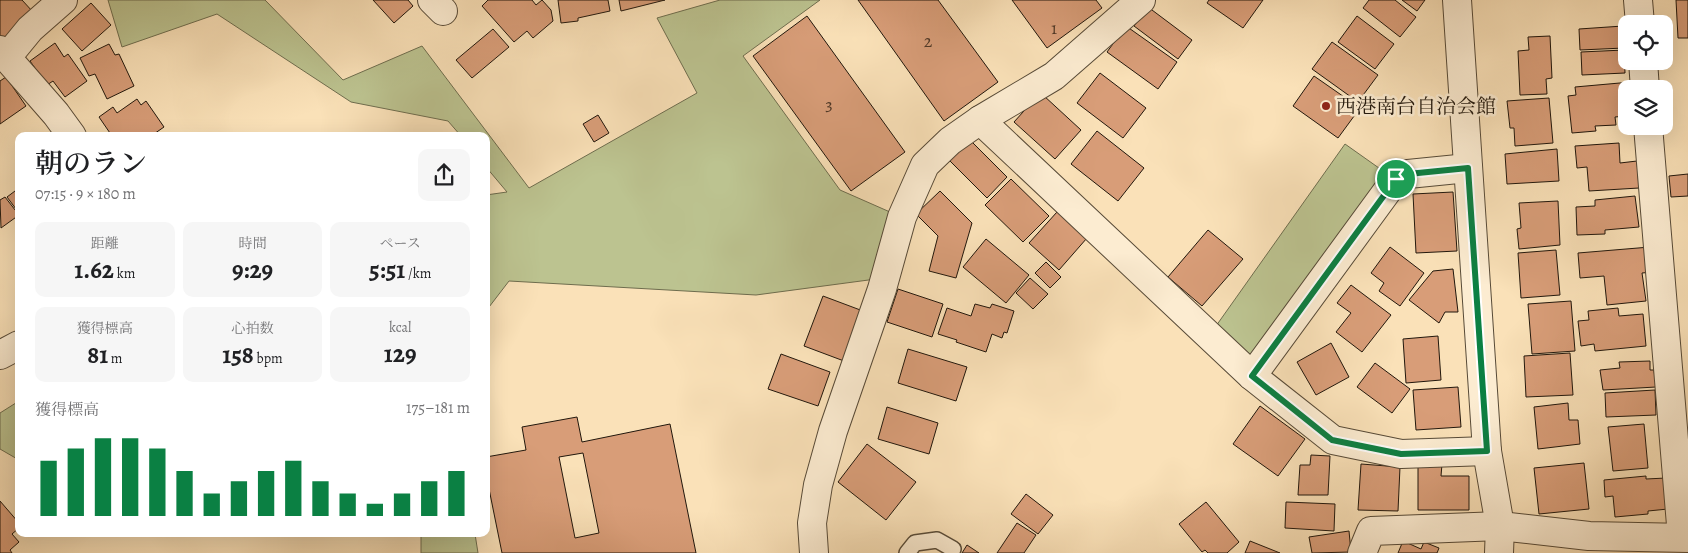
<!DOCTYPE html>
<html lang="ja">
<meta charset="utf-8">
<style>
:root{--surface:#fff;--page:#f6f6f6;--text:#202124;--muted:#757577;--accent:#0b8043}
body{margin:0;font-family:Alegreya,"Noto Serif JP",serif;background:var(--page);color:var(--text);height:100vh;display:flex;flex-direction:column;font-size:19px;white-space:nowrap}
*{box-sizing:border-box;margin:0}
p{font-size:16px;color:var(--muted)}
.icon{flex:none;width:28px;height:28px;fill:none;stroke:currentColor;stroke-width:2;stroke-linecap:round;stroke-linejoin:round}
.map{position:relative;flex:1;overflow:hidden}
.side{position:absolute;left:15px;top:132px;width:475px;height:405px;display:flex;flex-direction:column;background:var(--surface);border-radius:10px;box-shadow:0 5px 20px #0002}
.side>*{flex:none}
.tools{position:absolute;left:1618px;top:15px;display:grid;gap:10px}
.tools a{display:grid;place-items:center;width:55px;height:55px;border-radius:10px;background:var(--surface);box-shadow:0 5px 20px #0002;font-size:25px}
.pin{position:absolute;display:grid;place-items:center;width:42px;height:42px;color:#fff;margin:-21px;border:2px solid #fff;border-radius:50%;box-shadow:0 1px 5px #0007}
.round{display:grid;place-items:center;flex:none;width:52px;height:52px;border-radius:10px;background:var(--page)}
.summary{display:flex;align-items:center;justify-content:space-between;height:85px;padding:0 20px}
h1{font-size:28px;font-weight:600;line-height:38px}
.figures{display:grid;grid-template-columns:repeat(3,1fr);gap:8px;height:85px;padding:5px 20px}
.figures div{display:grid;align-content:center;border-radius:10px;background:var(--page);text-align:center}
.figures b{font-size:25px;font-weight:600}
.figures small{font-size:14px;font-weight:400}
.figures p{font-size:14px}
.chart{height:140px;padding:10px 20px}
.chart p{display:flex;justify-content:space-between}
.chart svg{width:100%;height:90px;margin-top:5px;stroke:var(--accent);stroke-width:6}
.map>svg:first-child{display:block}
.green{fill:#bcc390;stroke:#6e6d4e}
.building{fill:#d89d78;stroke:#21170c;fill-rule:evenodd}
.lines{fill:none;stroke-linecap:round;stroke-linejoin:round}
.service-casing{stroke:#574a37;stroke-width:18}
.minor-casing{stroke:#574a37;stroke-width:30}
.service{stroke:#fcecd1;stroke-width:15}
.minor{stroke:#fcecd1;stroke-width:28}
.route-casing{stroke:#fff;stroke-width:10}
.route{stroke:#0b8043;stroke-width:6}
.poi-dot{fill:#8f2418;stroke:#fcecd1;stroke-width:2}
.labels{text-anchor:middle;stroke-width:5;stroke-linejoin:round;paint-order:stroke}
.number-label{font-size:18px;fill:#4f3827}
.poi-label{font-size:20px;fill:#21170c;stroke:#fcecd1;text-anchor:start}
</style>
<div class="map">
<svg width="1688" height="553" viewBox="0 0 1688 553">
<rect width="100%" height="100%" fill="#fae1b8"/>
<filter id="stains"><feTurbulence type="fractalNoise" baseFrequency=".004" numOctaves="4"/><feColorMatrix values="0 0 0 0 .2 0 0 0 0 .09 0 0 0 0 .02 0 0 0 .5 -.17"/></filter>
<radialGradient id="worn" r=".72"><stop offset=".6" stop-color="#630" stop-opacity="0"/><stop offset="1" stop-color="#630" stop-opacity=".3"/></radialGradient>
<g class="green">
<path d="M108,0h157l78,80 79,-34 107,142 168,-95 -40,-75 63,-18h100l-77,56 97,134 50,22 -14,67 -120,16 -247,-14 -23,30v-116l21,-3 -21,-25v-31h-25l-13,-15 -97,-19 -134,-88 -95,33z"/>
<path d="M1345,144l41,29 -132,188 -38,-35z"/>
<path d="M19,401v59l-19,-11v-36z"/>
<path d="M421,534h54l3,19h-57z"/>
</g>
<g class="building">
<path d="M0,0h22l11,12 -30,28 -3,-3z"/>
<path d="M373,0h35l5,6 -19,17z"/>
<path d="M488,0h44l4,5 6,-5 9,10 2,11 -20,17 -6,-7 -13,11 -32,-36z"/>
<path d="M558,0h50l2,11 -32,7v3l-17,2z"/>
<path d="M619,0h46l-44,11z"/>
<path d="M858,0h80l60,82 -54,39z"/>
<path d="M1012,0h84l6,8 -55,40z"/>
<path d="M1209,0h54l-20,28 -36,-25z"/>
<path d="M1369,0h26l21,17 -16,20 -37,-29z"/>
<path d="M1402,0h23l-8,11z"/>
<path d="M1676,0h12v38h-10z"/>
<path d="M91,3l20,22 -29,26 -20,-22z"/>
<path d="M1148,7l44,33 -14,19 -44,-33z"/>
<path d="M807,16l98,136 -54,39 -98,-135z"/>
<path d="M1357,16l37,28 -19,25 -37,-27z"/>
<path d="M1126,26l51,36 -19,27 -51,-37z"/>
<path d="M1623,26l1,22 -44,2 -1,-21z"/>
<path d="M493,29l16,18 -37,31 -16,-18z"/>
<path d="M1550,36l2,42 -6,1 1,15 -27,1 -2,-44 11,-1 -1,-13z"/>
<path d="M1332,42l46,33 -20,27 -46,-33z"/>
<path d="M55,43l9,14 4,-3 19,27 -22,16 -12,-16 -6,4 -17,-24z"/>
<path d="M109,44l6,11 4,-1 15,32 -27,13 -12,-25 -6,2 -9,-18z"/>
<path d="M1624,50l1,23 -43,2 -1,-23z"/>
<path d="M1100,73l46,35 -23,30 -46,-35z"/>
<path d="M1314,76l46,32 -22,30 -45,-32z"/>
<path d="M6,77l20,29 -26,18v-43z"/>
<path d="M1631,82l1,7h-6l-1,7 1,20 -11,1 1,8 -21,1 1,5 -24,2 -4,-37 8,-1 -1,-8z"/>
<path d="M1043,95l38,35 -26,29 -41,-37 19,-21 2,3z"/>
<path d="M1549,98l4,45 -38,3 -1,-18h-4l-3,-27z"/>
<path d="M137,99l4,6 5,-4 18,26 -13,9h-39l-13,-19 14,-10 4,6z"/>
<path d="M598,115l11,18 -15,9 -11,-18z"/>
<path d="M1097,131l47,37 -26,33 -47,-37z"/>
<path d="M970,140l37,37 -20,21 -37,-37z"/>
<path d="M1619,143l1,20 17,-2 2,27 -50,3 -2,-24 -10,1 -2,-22z"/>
<path d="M1557,149l2,32 -52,3 -2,-30z"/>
<path d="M1688,174v22l-17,1 -2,-21z"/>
<path d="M1011,179l38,37 -26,26 -38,-37z"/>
<path d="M19,188v25l-12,-16z"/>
<path d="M940,191l32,32 -16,55 -27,-7 9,-35 -22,-22z"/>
<path d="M1453,192l4,59 -41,2 -3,-59z"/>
<path d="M1635,196l4,31 -34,3v4l-28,1 -1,-28 19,-1v-6z"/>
<path d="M5,197l14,18 -18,13 -1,-28z"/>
<path d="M1558,201l2,44 -41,4 -2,-20 4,-1 -2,-25z"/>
<path d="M1057,212l30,26 -28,32 -30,-27z"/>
<path d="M1208,230l35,29 -41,47 -34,-29z"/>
<path d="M986,239l43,36 -23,28 -43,-36z"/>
<path d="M1390,247l34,26 -24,33 -21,-15 5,-8 -13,-10z"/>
<path d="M1650,247l3,25 -11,1 4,28 -39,4 -3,-29 -24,2 -2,-25z"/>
<path d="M1556,250l4,45 -39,3 -3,-45z"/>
<path d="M1046,262l15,15 -11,11 -15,-15z"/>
<path d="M1453,269l5,43h-13l-6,11 -30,-23 24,-29z"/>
<path d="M1030,278l18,16 -15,15 -17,-16z"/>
<path d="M1351,285l40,30 -29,37 -26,-20 15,-19 -14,-10z"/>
<path d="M898,289l45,15 -11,33 -45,-15z"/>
<path d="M823,296l40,15 -19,50 -40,-15z"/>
<path d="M1571,301l4,50 -43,3 -4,-50z"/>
<path d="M975,304l15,4 2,-4 22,7 -7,22 -3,-1 -2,6 -10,-4 -6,18 -30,-10 1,-2 -19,-6 9,-26 24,8z"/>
<path d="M1618,308l1,8 24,-2 3,32 -51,5 -1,-7 -13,2 -3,-25 11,-1 -1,-9z"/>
<path d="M1438,336l3,44 -35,3 -3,-44z"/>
<path d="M1331,343l18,34 -33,18 -19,-33z"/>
<path d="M908,349l59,18 -11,34 -58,-18z"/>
<path d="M1570,353l3,42 -47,2 -2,-41z"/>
<path d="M781,354l49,18 -12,34 -50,-17z"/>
<path d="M1650,361v9h4l2,17 -53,3 -3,-20 20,-2 -1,-6z"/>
<path d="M1375,363l35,26 -18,24 -35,-26z"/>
<path d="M1458,387l3,40 -45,3 -3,-40z"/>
<path d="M1655,390l1,25 -50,2 -1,-24z"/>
<path d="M1568,403l1,17h9l2,24 -42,5 -4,-42z"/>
<path d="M1260,406l45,33 -27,37 -45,-32z"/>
<path d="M887,407l51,16 -9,31 -51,-15z"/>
<path d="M577,417l5,25 88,-18 26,129h-194l-16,-79v-17l40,-7 -4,-23zM583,453l16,80 -24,5 -16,-81z"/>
<path d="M1644,424l4,44 -35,3 -5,-44z"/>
<path d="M867,444l49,38 -30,38 -48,-38z"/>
<path d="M1311,455l19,1 -2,39h-30l2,-30h10z"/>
<path d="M1584,463l5,46 -50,5 -5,-46z"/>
<path d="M1361,464l39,3 -2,44 -40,-1z"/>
<path d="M1418,464h24l-1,12h28v34h-51z"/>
<path d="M1646,476v3l20,-1 2,31 -20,2v3l-33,3 -2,-21 -8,1 -1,-17z"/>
<path d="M1026,494l27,21 -15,19 -27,-20z"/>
<path d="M0,501l19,22v5l-7,6 7,8 -9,8 2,3h-12z"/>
<path d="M1206,502l33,40 -12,11h-19l-3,-3 -3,2 -23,-28z"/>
<path d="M1286,502l49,2 -1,27 -49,-3z"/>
<path d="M1017,523l19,12 -12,18h-27z"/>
<path d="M1349,531l2,21 -39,1 -3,-16z"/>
<path d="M1250,541l30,12h-35z"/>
<path d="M1403,541l18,8 3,-7 15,6 -2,5h-39z"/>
<path d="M967,545l12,8h-17z"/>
</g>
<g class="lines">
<g class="service-casing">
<path id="service" d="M907,553l8,-10 22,-3 16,9"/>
</g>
<g class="minor-casing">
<g id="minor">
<path d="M432,0l11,11"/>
<path d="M1457,0l30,451 13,75 -1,27"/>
<path d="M1638,0l2,24"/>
<path d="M0,50l56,64 16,22"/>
<path d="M7,57l23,-28 33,-29"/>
<path d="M1643,61l2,28"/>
<path d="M980,120l272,256 81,64 68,14 86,-3"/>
<path d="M1648,126l34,411"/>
<path d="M0,355l19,-10"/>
<path d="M1252,376l144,-197 12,-5 60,-6"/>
<path d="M814,553l-2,-30 6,-38 15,-54 49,-142 20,-72 23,-52 25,-24 30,-21 74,-44 87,-76"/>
<path d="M1362,553l9,-22 129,-5 89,10 99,2"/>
</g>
</g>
<use href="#service" class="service"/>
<use href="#minor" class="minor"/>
</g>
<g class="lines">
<g class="route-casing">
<path id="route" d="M1468,168l19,283 -86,3 -69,-14 -80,-64 144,-197 12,-5z"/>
</g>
<use href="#route" class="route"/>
</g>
<circle class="poi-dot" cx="1326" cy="106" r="5"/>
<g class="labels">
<g class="number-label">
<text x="1054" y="34">1</text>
<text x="928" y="47">2</text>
<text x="829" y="110">3</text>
</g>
<g class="poi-label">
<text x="1336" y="113">西港南台自治会館</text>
</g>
</g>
<rect width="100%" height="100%" filter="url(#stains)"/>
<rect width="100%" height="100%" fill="url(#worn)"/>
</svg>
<div class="tools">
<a><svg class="icon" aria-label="locate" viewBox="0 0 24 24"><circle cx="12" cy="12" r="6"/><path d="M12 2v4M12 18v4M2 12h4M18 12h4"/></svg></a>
<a><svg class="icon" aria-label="layers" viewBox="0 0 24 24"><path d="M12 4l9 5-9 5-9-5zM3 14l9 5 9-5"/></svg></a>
</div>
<div class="pin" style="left:1396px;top:179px;background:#1e9e55"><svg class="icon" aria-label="arrive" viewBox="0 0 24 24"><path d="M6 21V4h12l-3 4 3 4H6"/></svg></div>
<section class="side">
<div class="summary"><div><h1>朝のラン</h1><p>07:15 · 9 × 180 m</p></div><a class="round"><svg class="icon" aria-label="share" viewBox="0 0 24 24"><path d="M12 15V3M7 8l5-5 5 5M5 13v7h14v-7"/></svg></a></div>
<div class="figures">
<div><p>距離</p><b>1.62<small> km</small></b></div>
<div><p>時間</p><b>9:29</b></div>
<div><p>ペース</p><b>5:51<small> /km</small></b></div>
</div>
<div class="figures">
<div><p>獲得標高</p><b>81<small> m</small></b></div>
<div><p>心拍数</p><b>158<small> bpm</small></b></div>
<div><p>kcal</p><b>129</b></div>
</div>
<div class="chart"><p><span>獲得標高</span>175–181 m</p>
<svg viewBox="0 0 160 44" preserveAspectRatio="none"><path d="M5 44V17M15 44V11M25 44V6M35 44V6M45 44V11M55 44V22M65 44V33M75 44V27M85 44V22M95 44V17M105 44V27M115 44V33M125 44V38M135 44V33M145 44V27M155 44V22"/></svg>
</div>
</section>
</div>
